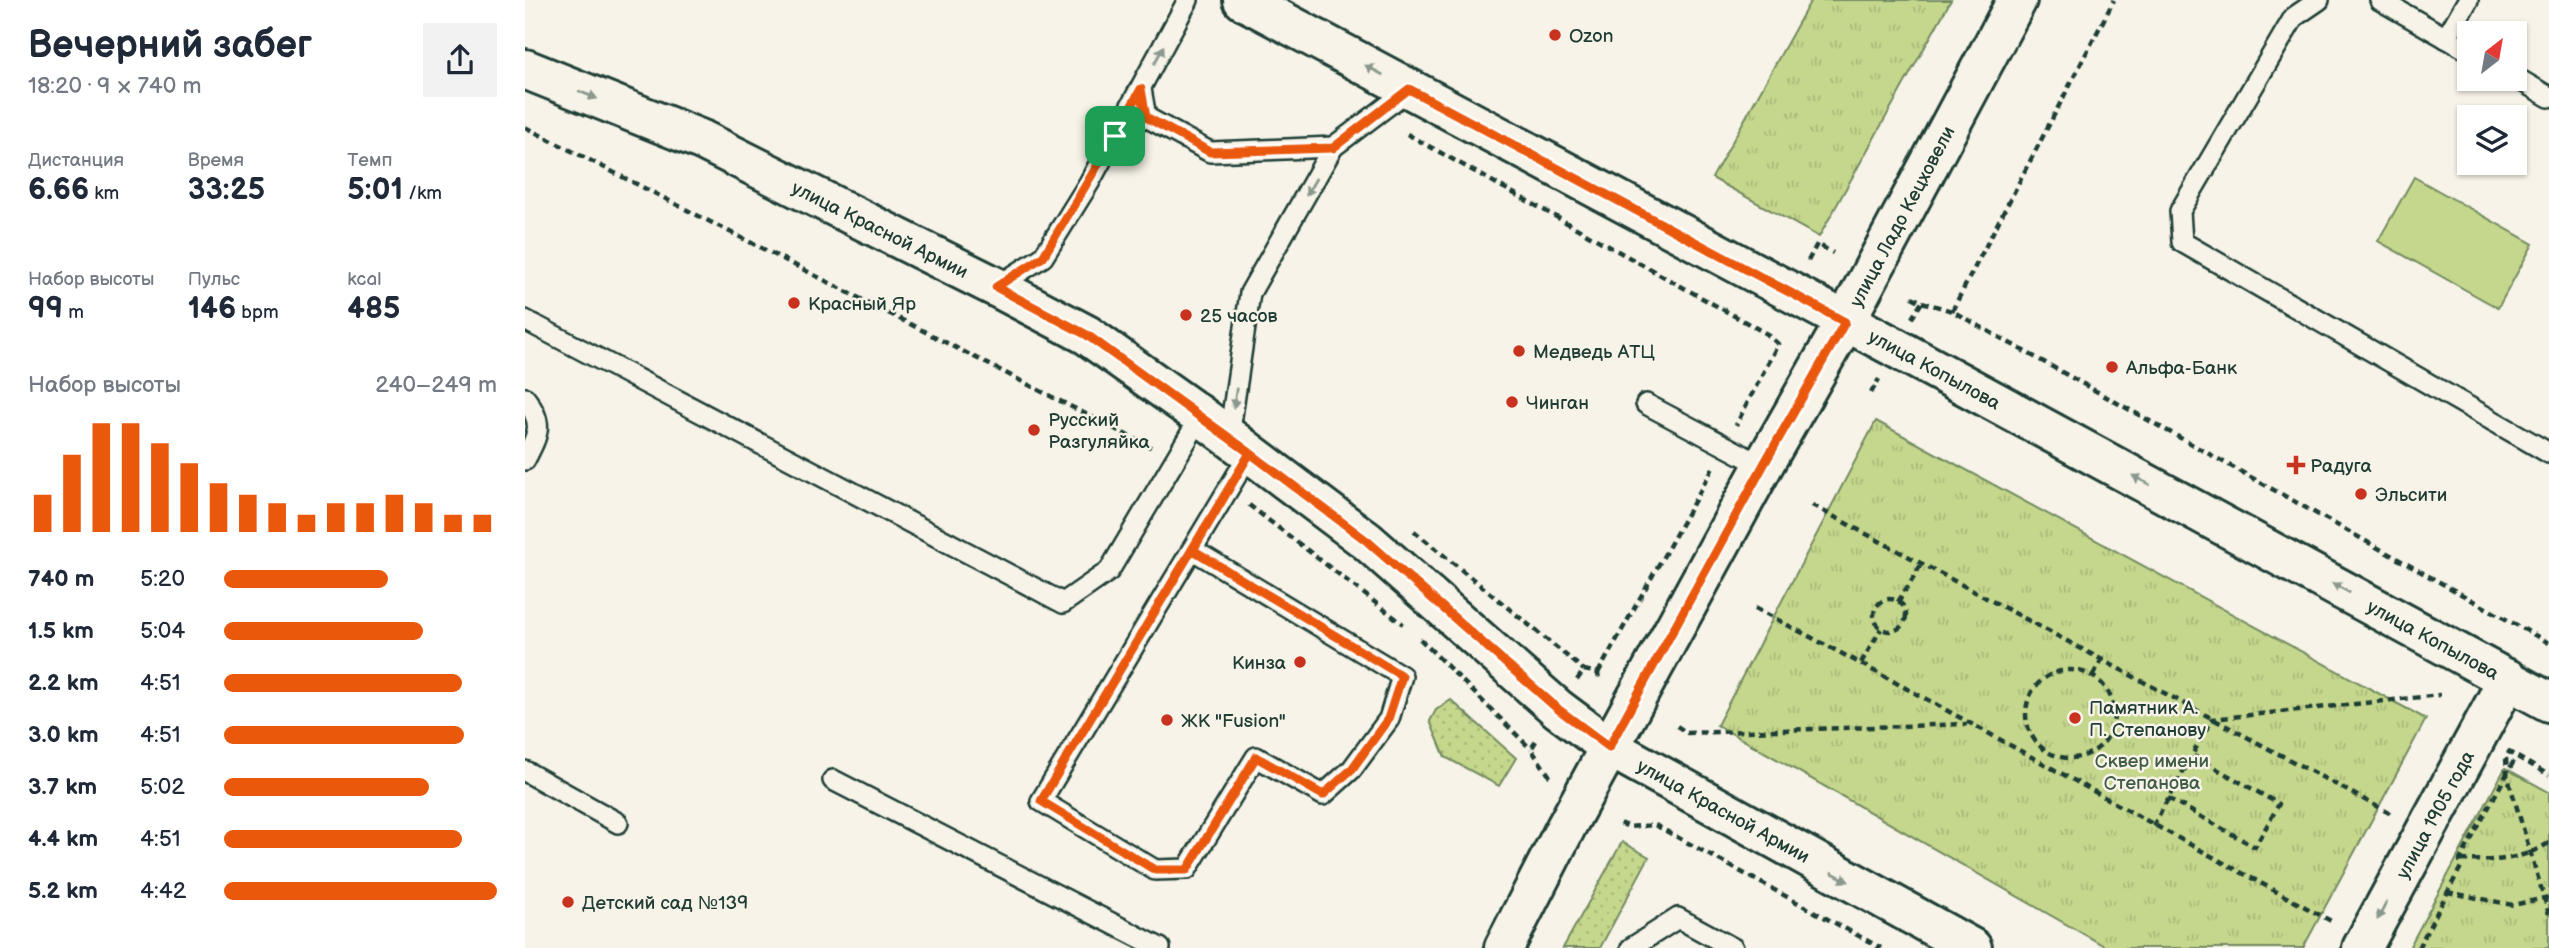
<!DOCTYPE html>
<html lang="ru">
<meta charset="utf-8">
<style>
:root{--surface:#fff;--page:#f2f2f3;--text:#1f2937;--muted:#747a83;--accent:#ea580c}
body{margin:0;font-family:"Balsamiq Sans",sans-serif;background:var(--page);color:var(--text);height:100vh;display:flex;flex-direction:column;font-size:26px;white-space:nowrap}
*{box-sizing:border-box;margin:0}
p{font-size:23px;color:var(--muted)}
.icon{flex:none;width:38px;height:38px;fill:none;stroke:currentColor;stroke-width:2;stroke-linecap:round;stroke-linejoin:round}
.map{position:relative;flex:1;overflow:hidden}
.details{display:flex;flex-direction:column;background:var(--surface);width:525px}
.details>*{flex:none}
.needle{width:46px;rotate:31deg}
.buttons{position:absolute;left:1932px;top:21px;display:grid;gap:14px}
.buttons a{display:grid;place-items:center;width:70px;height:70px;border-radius:0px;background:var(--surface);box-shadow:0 2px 5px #0004;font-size:35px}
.pin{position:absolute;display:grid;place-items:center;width:60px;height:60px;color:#fff;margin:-30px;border-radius:14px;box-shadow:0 4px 10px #0006}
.round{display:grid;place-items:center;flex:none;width:74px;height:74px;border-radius:0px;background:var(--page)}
.head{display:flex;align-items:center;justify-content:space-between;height:119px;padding:0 28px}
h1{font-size:38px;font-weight:700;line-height:52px}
.figures{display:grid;grid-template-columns:repeat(3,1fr);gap:10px;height:119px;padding:7px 28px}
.figures div{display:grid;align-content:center}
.figures b{font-size:30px;font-weight:700}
.figures small{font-size:19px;font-weight:400}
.figures p{font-size:19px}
.chart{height:196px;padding:14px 28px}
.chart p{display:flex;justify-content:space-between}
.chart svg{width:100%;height:126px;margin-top:7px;stroke:var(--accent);stroke-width:6}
ul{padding:0 28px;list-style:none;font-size:23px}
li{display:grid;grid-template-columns:112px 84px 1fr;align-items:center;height:52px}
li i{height:18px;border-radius:9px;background:var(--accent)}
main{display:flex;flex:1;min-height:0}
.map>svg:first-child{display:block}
.grass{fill:url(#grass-dots);stroke:#728a60;stroke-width:2}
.park{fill:url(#park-tufts);stroke:#728a60;stroke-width:2}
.pitch{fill:#c5d78c;stroke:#728a60;stroke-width:2}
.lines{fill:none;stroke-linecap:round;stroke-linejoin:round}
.service-casing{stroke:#1f3d34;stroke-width:24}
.minor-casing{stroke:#1f3d34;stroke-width:44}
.secondary-casing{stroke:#1f3d34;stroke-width:44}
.primary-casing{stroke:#1f3d34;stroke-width:44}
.path{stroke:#1f3d34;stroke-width:4.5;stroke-dasharray:7 5;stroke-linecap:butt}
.service{stroke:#f7f3e8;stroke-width:19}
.minor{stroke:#f7f3e8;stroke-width:38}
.secondary{stroke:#f7f3e8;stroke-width:38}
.primary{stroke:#f7f3e8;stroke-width:38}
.oneway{fill:#8b988e}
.route-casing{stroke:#fff;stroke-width:14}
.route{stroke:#ea580c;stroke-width:9}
.poi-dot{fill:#c8321e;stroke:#f7f3e8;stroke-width:2.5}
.labels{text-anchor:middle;stroke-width:5;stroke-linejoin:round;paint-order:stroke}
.poi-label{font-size:19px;fill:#1f3d34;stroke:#f7f3e8;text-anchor:start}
.street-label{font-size:19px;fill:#1f3d34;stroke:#f7f3e8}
.park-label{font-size:19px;fill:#405c46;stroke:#f7f3e8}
</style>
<main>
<section class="details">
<div class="head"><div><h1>Вечерний забег</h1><p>18:20 · 9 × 740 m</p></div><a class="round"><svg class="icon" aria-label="share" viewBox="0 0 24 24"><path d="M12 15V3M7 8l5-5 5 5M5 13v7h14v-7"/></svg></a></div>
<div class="figures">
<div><p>Дистанция</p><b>6.66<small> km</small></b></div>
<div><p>Время</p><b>33:25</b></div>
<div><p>Темп</p><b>5:01<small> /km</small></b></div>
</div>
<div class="figures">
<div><p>Набор высоты</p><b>99<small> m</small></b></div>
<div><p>Пульс</p><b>146<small> bpm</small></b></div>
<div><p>kcal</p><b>485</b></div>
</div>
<div class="chart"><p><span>Набор высоты</span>240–249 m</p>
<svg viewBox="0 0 160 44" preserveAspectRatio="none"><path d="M5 44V31M15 44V17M25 44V6M35 44V6M45 44V13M55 44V20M65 44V27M75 44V31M85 44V34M95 44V38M105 44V34M115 44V34M125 44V31M135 44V34M145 44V38M155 44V38"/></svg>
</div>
<ul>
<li><b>740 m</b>5:20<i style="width:60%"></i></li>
<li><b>1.5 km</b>5:04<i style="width:73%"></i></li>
<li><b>2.2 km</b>4:51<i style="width:87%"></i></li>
<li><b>3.0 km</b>4:51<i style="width:88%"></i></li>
<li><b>3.7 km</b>5:02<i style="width:75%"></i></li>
<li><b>4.4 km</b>4:51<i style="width:87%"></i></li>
<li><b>5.2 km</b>4:42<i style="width:100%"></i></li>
</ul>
</section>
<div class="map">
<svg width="2024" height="948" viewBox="0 0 2024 948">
<defs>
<pattern id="grass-dots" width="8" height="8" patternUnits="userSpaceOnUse" patternTransform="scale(1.75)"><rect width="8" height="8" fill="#c5d78c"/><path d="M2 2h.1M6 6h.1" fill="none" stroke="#a9b979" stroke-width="1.8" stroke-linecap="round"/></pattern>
<pattern id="park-tufts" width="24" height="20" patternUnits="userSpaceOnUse" patternTransform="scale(1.75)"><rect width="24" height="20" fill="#c5d78c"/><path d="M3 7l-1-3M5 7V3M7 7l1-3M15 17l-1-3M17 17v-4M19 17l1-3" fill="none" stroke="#a9b979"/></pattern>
</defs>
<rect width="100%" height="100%" fill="#f7f3e8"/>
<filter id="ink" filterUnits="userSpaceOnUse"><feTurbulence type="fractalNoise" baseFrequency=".0143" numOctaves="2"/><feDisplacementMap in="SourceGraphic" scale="14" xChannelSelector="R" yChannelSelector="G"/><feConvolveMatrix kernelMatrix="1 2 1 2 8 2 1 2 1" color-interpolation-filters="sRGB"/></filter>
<g filter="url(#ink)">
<g class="grass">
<path d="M926,700l65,58 -17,28 -54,-29 -15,-36 6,-11z"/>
<path d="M1097,842l27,15 -49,91h-37z"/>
</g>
<g class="park">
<path d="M1286,0h140l-132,237 -107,-59z"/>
<path d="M1351,421l550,298 -123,229h-195l-391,-223z"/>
<path d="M1980,768l44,24v156h-140z"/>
</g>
<path class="pitch" d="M1889,177l119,67 -35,64 -120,-67z"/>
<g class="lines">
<g class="service-casing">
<g id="service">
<path d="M1794,0l-25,17 -114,194 2,31 367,211"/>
<path d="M1855,0l89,51"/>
<path d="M1921,38l22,-38"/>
<path d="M1990,77l34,20"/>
<path d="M616,89l5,28 64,35 123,-5"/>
<path d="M471,287l47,-30 46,-74 99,-183"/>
<path d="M0,320l538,283 46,-32 92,-155"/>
<path d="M0,398c19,25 14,35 0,62"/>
<path d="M1121,404l117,62"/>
<path d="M704,437l21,-144 83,-146 77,-58"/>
<path d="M668,550l209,126 -13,43 -37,50 -29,26 -67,-38 -69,112 -32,1 -114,-69 209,-348"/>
<path d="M0,771l93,52"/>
<path d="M308,780l327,168"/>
<path d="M1106,948l47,-30 55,30"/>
</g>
</g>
<g class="minor-casing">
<g id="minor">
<path id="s1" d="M1837,948l146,-269"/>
</g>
</g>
<g class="secondary-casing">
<g id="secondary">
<path id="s2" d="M979,948l62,-121 197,-361 82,-144 172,-322"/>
</g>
</g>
<g class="primary-casing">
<g id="primary">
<path id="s3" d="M718,0l653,348 653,354"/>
<path id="s4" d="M0,69l177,71 294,147 91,48 114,81 166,125 191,168 51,38 363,201"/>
</g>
</g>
<g class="path">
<path d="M0,127l629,322"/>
<path d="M882,134l360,200 11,10 -42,81"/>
<path d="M1283,261l9,-17 16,9"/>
<path d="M1387,297l10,5 -10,16"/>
<path d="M1397,302l30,9 597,332"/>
<path d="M1427,311l162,-311"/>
<path d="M1346,393l8,-14"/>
<path d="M724,505l154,119"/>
<path d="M1287,505l581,310"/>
<path d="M889,531l170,139"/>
<circle cx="1365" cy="615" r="16"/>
<path d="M1373,602l24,-39"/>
<path d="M1230,608c195,101 385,211 578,314"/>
<path d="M895,639l111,110"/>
<path d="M1336,663l20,-34"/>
<circle cx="1545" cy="714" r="44"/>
<path d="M1073,673l116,-207"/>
<path d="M1568,675l9,-16"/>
<path d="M1052,680l7,-10 14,3 1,8"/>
<path d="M1152,726l10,7 280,-9"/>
<path d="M1011,741l-5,8 20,29"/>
<path d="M1982,751l42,24"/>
<path d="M1981,758l1,17 42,139"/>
<path d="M1643,798l87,49 24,-43 -87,-49"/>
<path d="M1095,823l9,4 26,-2 226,123"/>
<path d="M1628,826l59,-107 228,-24"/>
<path d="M1936,860c35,1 57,1 88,-17"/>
<path d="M1922,892l66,13 36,-8"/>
<path d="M1893,948l43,-81 -1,-7 56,-103"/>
</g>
<use href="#service" class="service"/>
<use href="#minor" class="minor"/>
<use href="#secondary" class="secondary"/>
<use href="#primary" class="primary"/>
</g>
<defs><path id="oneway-solid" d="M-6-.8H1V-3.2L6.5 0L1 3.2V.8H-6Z" transform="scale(1.75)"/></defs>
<g class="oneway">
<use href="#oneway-solid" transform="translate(634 55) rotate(-62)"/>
<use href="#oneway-solid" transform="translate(849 70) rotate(-152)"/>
<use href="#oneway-solid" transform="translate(63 95) rotate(22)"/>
<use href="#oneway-solid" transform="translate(786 187) rotate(120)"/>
<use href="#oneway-solid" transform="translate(710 398) rotate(98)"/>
<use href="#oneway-solid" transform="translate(1616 480) rotate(-152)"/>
<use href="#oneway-solid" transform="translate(1816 588) rotate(-152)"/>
<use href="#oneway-solid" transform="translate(1315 877) rotate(29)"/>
<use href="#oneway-solid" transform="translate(1857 911) rotate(118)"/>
</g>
</g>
<g class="lines" filter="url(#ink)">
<g class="route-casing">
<path id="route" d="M590,136l-72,121 -47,30 91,48 163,118 -209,348 114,69h32l69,-113 67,38 29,-26 36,-50 14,-43 -209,-126 57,-97 117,88 191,168 51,38 154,-281 82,-144 -436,-233 -76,59 -123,4 -64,-35 -5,-28 -26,47"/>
</g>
<use href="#route" class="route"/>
</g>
<g class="poi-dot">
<circle cx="1030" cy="35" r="7"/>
<circle cx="269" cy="303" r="7"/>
<circle cx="661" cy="315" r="7"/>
<circle cx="994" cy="351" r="7"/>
<circle cx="1587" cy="367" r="7"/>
<circle cx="987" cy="402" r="7"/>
<circle cx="509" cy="430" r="7"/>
<path d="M1767.5 454.5h7v7h7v7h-7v7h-7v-7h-7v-7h7z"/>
<circle cx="1836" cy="494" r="7"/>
<circle cx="775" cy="662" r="7"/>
<circle cx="1550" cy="718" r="7"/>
<circle cx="642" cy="720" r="7"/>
<circle cx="43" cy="902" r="7"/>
</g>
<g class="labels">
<g class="poi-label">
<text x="1044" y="42">Ozon</text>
<text x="283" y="310">Красный Яр</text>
<text x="675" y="322">25 часов</text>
<text x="1008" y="358">Медведь АТЦ</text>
<text x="1601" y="374">Альфа-Банк</text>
<text x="1001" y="409">Чинган</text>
<text x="523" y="426">Русский<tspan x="523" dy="22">Разгуляйка</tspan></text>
<text x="1785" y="472">Радуга</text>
<text x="1850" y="501">Эльсити</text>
<text x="761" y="669" text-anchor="end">Кинза</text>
<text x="1564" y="714">Памятник А.<tspan x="1564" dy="22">П. Степанову</tspan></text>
<text x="656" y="727">ЖК "Fusion"</text>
<text x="57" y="909">Детский сад №139</text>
</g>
<g class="street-label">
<text dy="7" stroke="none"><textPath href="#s2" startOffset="833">улица Ладо Кецховели</textPath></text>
<text dy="7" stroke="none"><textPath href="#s4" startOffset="390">улица Красной Армии</textPath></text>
<text dy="7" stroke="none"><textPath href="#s3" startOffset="784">улица Копылова</textPath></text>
<text dy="7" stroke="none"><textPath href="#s3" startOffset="1351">улица Копылова</textPath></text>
<text dy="7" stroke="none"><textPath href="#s4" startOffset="1419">улица Красной Армии</textPath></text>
<text dy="7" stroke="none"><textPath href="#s1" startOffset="152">улица 1905 года</textPath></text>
</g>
<g class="park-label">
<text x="1627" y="767">Сквер имени<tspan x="1627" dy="22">Степанова</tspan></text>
</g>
</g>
</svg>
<div class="buttons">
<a><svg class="needle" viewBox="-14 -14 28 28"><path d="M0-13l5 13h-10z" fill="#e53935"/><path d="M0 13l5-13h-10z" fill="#747a83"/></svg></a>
<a><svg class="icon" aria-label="layers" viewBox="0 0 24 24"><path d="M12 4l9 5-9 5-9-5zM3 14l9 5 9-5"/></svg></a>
</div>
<div class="pin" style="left:590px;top:136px;background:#1e9e55"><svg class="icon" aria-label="arrive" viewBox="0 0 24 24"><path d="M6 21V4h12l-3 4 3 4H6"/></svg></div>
</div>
</main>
